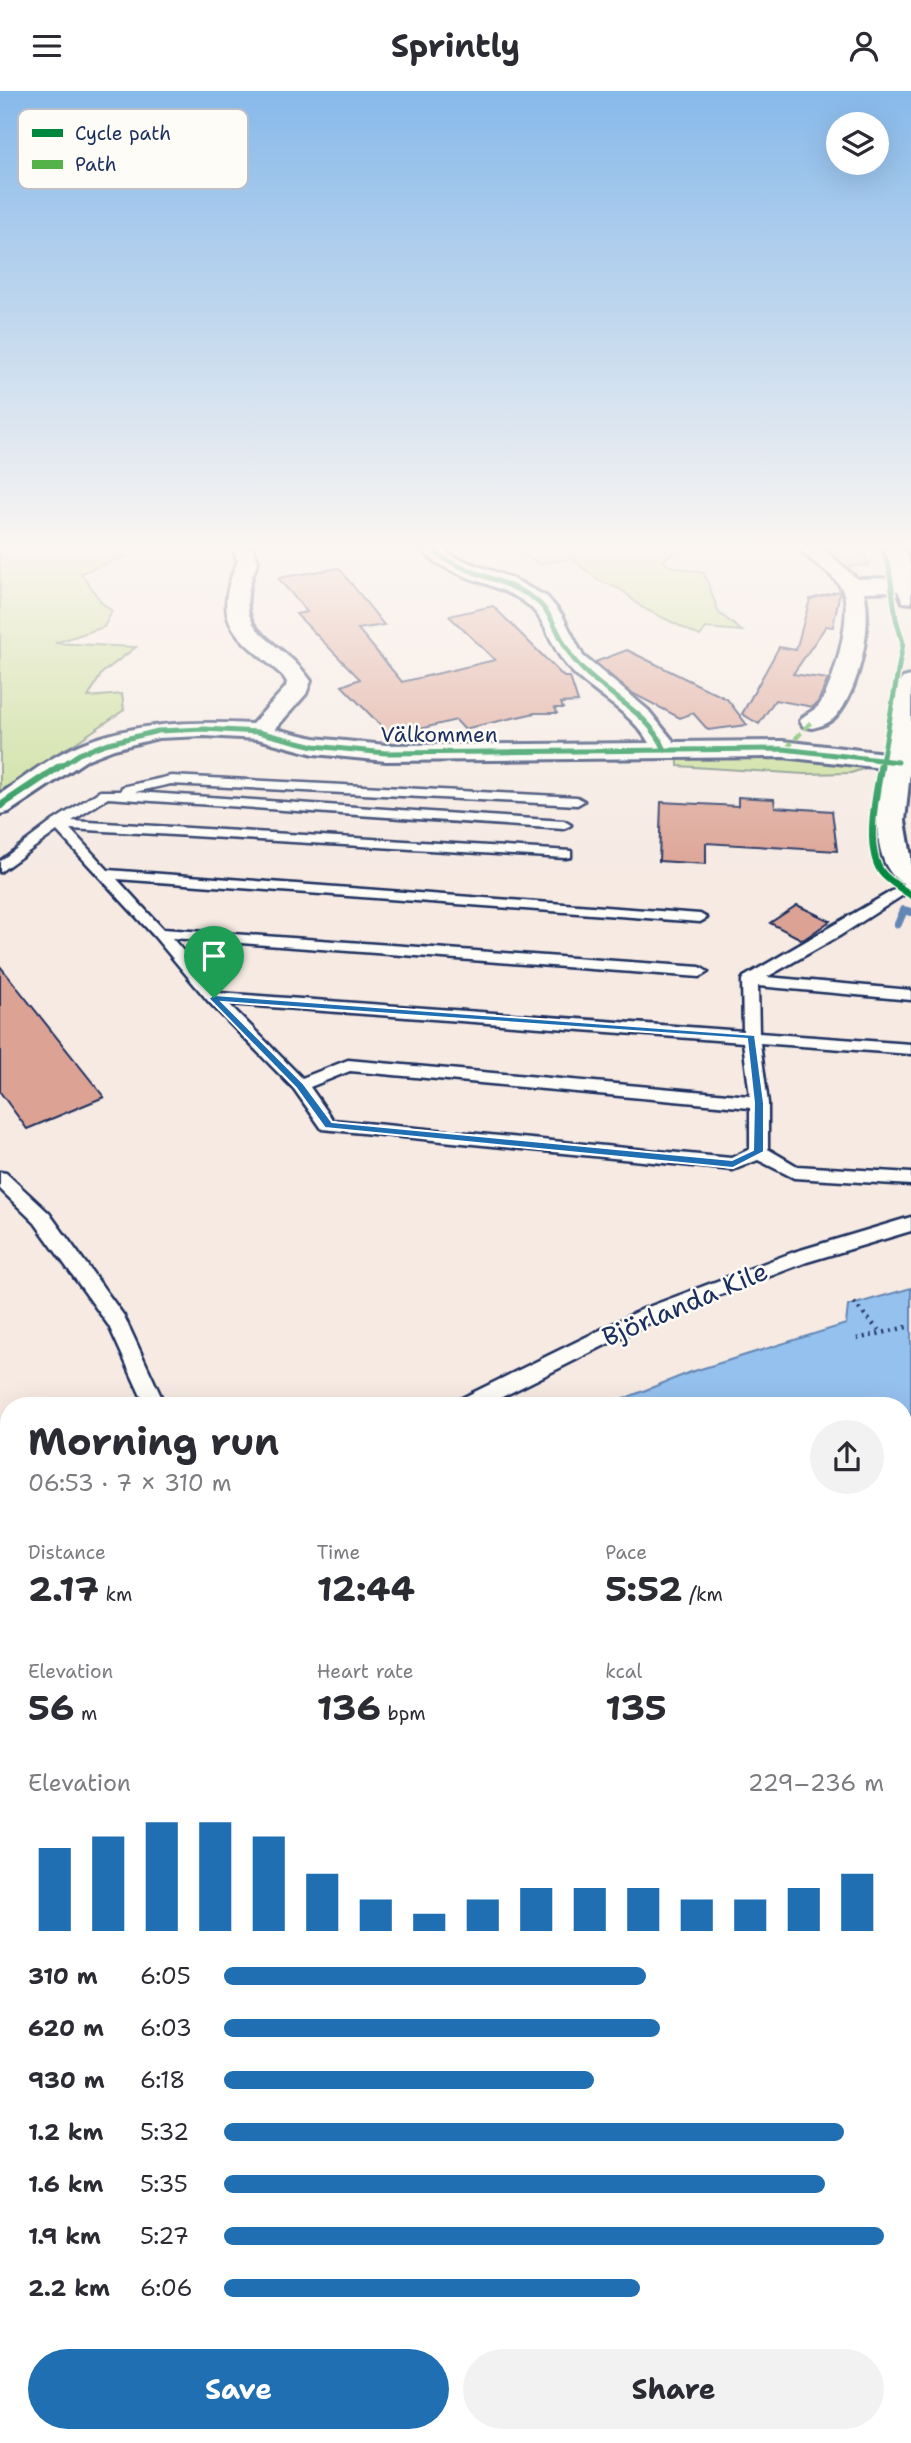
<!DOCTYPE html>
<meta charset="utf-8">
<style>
:root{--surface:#fff;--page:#f2f2f3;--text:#2b2b33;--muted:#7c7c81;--accent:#1f6fb2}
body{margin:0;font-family:"Shantell Sans",sans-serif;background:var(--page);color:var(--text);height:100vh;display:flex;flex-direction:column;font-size:26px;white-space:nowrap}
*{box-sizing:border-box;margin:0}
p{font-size:23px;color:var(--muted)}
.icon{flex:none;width:38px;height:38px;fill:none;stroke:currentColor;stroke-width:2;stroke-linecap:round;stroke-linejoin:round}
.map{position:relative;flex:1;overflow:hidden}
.sheet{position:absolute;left:0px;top:1306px;width:912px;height:1046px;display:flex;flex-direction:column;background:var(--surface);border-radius:28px 28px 0 0;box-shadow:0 7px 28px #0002}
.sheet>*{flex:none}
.fabs{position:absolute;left:826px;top:21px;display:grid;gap:14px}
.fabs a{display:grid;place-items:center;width:63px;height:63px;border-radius:50%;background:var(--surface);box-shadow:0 7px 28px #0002;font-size:35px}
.pin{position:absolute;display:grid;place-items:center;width:60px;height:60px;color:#fff;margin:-72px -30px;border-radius:50% 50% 50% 0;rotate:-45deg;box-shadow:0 0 7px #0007}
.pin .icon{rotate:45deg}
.round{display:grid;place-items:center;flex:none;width:74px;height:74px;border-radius:37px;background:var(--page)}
.overview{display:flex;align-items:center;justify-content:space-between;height:119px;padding:0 28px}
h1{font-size:38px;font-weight:700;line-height:52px}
.figures{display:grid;grid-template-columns:repeat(3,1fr);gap:10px;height:119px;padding:7px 28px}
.figures div{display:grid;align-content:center}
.figures b{font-size:35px;font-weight:700}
.figures small{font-size:19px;font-weight:400}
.figures p{font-size:19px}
.chart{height:196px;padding:14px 28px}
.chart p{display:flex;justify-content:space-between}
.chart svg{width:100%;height:126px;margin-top:7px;stroke:var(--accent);stroke-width:6}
.primary-button{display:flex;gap:14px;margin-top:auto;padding:14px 28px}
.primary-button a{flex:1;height:80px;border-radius:42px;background:var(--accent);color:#fff;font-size:28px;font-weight:700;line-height:80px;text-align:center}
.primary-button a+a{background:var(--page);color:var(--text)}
ul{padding:0 28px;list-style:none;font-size:23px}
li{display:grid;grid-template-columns:112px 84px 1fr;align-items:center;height:52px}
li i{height:18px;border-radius:9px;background:var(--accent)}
header{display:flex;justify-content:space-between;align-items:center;height:91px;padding:0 28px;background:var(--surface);font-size:32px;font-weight:700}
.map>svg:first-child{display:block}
.green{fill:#c5dc92;stroke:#708678;stroke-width:2}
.water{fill:#95c1ee;stroke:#6487b4;stroke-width:2}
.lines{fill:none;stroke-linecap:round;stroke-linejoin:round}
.stream{stroke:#6487b4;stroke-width:8}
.building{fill:#dca395;stroke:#1b2f5e;stroke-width:2}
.service-casing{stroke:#1b2f5e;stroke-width:5}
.minor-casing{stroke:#1b2f5e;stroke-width:6}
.path-far2{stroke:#1b2f5e;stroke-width:4.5;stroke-dasharray:2 5;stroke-linecap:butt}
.path-far1{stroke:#1b2f5e;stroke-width:5;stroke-dasharray:2 6;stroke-linecap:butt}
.path{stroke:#1b2f5e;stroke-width:7;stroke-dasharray:2.5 8;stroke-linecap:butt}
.service{fill:#fdfcf7;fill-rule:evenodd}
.minor{fill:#fdfcf7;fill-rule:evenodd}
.quiet{stroke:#55b248;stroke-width:4.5;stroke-dasharray:9 4.5;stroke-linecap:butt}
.cycleway-far1-casing{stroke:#fdfcf7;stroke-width:8}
.cycleway-casing{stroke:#fdfcf7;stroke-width:10}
.cycleway-far1{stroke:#00873e;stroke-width:5}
.cycleway{stroke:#00873e;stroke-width:7}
.route{fill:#1f6fb2;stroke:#fff;stroke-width:2;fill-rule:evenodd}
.labels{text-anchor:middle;stroke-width:5;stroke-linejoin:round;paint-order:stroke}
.far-street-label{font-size:21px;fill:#1b2f5e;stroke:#fdfcf7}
.street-label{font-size:26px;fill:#1b2f5e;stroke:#fdfcf7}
.key{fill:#fdfcf7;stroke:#b9bec9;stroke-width:2}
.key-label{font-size:19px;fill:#1b2f5e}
</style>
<header><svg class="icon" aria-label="menu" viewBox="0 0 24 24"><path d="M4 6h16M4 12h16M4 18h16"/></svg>Sprintly<svg class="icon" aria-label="person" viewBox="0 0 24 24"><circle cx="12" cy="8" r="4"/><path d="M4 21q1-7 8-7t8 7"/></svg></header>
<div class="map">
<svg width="911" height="2352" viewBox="0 0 911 2352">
<rect width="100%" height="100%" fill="#f6eae3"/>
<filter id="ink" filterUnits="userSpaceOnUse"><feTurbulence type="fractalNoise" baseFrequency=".0143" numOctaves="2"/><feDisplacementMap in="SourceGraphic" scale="14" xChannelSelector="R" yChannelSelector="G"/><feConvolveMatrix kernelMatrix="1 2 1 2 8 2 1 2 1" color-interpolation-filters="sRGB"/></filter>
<g filter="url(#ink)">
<g class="green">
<path d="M0,456l121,1 6,8 -46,17 21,30 10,8 -8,16 -49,16 81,4 -34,26 -14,24 34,-3 2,16 -124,84z"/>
<path d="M525,456h154l-16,14 7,5 34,7 15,40 23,18 -36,-3 -6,8 -59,-29 -19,-17 -24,-10 -27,-22 -31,6 -19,-11z"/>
<path d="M815,456h47l7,18 -29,2z"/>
<path d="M770,663l81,9 12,6 -12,4 -47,1 -126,-8v-11z"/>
<path d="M9,1462v68l-9,7v-71z"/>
</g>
<path class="water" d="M911,1197v1155h-911v-500l9,-12v503h894v-1029h-295l83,-33 155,-48 2,-18z"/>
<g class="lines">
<path class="stream" d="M898,833l6,-14 7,2"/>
</g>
<g class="building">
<path d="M339,477l45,57 -26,4 44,53 93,-22 -46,-44 44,-10 71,71h6l8,25 -17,1 2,5h-8l2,5h-22l-71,16 -8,-9 -65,16 -49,-50 18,-7 -64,-65 11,-2 -29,-34z"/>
<path d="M840,500l-7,36 -7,-1 -33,48 35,5 -10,23 -5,5 -38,-7 -16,24 -17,-10 37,-67 17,3 14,-51z"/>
<path d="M627,559l100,49 20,26 -39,5 -15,-17 -13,5 -50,-26 -35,-30z"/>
<path d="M738,706l36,2 1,8 57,4 5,40 -131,-8v21l-47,-3 2,-59 77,4z"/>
<path d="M797,814l33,16 -27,19 -33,-17z"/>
<path d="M0,875l104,131 -77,32 -27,-37z"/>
</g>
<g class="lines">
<g class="service-casing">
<g id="service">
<path d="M171,685l406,21 7,4 -7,4 -406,-21 -36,8 429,29 7,4 -7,4 -456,-31 -36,23 499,30v6l-5,1 -496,-29 38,41 592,44 7,4 -7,4 -583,-43 46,50 537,38 8,5 -8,5 -528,-39 47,55 524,38 -1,-51 2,-3 167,-97v10l-70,45 -74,42 144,13v10l-153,-14 1,47 152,11v10l-151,-11 8,60v46l29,17 114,7v12l-117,-7 -36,-18 -25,10 -411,-41 -28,-40 -86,-88 -54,-65 -97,-105 -57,41v-11l53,-40 47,-30h21l1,-4zM229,913l514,38 7,54 -402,-36 -46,18zM350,980l400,37v41l-19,9 -398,-38 -23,-33z"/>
<path d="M0,1081l6,1 43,40 75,103 41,89h-20l-36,-79 -74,-103 -35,-34z"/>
<path d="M911,1126v14l-104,31 -150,57 -171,86h-29l3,-6 183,-90 151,-57z"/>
<path d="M9,1570v30l-9,4v-30z"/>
<path d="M9,1768v35l-9,4v-36z"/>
</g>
</g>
<g class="minor-casing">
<g id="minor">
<path d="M232,456h20l6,14c-33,77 19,71 53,120l-5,13 -31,35 39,9 72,7 263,-2c-18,-33 -58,-49 -82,-77 -18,-21 -20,-49 -44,-65 -31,-21 -83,-25 -103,-54h21l13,10 57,21 36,19 15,18 21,41 65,54 26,32 109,-1 102,12 14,-70 4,-5 8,-2v86l-6,59 6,35v30c-44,-11 -34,-85 -28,-118l-100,-11 -397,4 -72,-7 -56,-15 -54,-3 -46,2 -44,11 -26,10 -79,53 -9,2v-20c23,-15 47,-35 72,-46 58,-26 118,-27 180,-24l34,-37 1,-5 -4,-6c-43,-39 -75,-50 -45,-115z"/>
<path d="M799,456h22l36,32 37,-1 -10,-31h20l7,19v37l-8,-1 -5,-11 -34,1c9,33 -5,99 -28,124 -6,7 -15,10 -24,12l-9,-2 -3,-5c5,-8 14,-9 20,-17 14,-20 34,-93 22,-115 -9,-17 -32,-26 -43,-42z"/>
</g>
</g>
<g class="path-far2">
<path d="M854,1212l27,30"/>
<path d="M857,1248l54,-13"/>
</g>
<path class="path-far1" d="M903,1562l8,6"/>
<g class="path">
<path d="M6,1844l3,3"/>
<path d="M903,1866l8,6"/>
<path d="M903,2288l8,8"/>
<path d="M426,2343l7,9"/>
</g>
<use href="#service" class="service"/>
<use href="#minor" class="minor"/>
<path class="quiet" d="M786,658l26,-28"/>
<g class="cycleway-far1-casing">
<g id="cycleway-far1">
<path d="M430,456c18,22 72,31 100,49 25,16 27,43 45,65 27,33 72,48 90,89"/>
<path d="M58,677l21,-14 26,-10 53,-13 46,-2 54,3 56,14 72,7 397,-4 115,13"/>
<path d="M881,677l22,-125 -7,-24 -7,-51 -7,-21"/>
</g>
</g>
<g class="cycleway-casing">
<g id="cycleway">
<path d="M881,675c-5,28 -18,87 3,109 8,8 18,14 27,20"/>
<path d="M0,715l60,-40"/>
</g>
</g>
<use href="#cycleway-far1" class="cycleway-far1"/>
<use href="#cycleway" class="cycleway"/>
</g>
</g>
<linearGradient id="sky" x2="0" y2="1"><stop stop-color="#87b9ea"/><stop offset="0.58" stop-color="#fbf6f2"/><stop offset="1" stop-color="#fbf6f2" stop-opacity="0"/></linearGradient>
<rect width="911" height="786" fill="url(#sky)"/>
<path class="route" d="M214,904l541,40 9,68v49l-31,16 -408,-40 -29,-40 -86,-88 -1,-2zM222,911l525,37 7,64 -1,47 -21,10 -400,-38 -29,-39z"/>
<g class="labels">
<g class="far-street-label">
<text x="439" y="651">Välkommen</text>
</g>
<g class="street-label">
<text transform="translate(685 1213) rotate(-23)" y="9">Björlanda Kile</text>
</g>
</g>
<rect x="18" y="18" width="230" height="80" rx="10" class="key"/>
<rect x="32" y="38" width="31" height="8" fill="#00873e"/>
<rect x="32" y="69" width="31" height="9" fill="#55b248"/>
<g class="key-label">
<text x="75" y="49">Cycle path</text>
<text x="75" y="80">Path</text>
</g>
</svg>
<div class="fabs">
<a><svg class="icon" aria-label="layers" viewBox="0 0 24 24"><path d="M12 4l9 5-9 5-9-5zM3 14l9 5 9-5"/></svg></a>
</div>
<div class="pin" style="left:214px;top:907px;background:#1e9e55"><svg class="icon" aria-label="arrive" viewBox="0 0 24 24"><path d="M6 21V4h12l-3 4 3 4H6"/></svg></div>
<section class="sheet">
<div class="overview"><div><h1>Morning run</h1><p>06:53 · 7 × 310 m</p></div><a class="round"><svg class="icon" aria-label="share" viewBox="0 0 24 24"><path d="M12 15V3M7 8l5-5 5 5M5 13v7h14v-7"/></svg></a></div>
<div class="figures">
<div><p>Distance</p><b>2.17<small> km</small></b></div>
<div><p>Time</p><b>12:44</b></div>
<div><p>Pace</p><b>5:52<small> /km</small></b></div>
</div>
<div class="figures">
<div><p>Elevation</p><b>56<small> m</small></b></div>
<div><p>Heart rate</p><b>136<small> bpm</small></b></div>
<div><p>kcal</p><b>135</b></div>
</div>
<div class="chart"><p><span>Elevation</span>229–236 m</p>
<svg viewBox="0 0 160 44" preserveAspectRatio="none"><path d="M5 44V15M15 44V11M25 44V6M35 44V6M45 44V11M55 44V24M65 44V33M75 44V38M85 44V33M95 44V29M105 44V29M115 44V29M125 44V33M135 44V33M145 44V29M155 44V24"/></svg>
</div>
<ul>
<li><b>310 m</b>6:05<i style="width:64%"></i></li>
<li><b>620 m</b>6:03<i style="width:66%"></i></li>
<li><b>930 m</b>6:18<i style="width:56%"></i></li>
<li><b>1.2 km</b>5:32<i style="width:94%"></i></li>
<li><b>1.6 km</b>5:35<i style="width:91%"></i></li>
<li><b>1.9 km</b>5:27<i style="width:100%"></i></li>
<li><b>2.2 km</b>6:06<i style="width:63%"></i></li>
</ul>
<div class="primary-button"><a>Save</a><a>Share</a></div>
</section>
</div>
